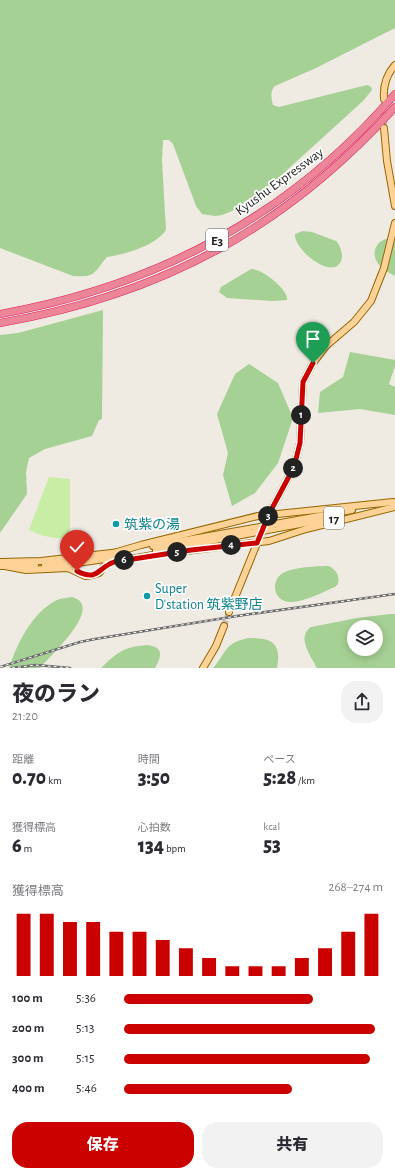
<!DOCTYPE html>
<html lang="ja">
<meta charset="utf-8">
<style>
:root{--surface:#fff;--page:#f2f2f3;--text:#2b2b33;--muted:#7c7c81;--accent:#cb0100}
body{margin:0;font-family:"Alegreya Sans","Noto Sans JP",sans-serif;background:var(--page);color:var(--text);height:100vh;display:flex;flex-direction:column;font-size:15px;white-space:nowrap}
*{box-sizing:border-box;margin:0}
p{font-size:13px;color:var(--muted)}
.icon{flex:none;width:22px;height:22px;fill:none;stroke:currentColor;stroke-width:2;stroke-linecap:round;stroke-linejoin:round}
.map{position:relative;height:668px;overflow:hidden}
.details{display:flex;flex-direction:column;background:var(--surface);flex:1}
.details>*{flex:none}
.tools{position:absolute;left:347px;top:620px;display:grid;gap:8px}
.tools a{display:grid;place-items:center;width:36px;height:36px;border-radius:50%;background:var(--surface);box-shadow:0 2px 10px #0003;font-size:20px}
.pin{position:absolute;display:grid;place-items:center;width:34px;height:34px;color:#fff;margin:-41px -17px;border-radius:50% 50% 50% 0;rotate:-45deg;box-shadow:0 0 4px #0007}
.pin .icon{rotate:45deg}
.km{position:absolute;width:20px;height:20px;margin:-10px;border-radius:50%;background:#222;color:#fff;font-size:11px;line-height:20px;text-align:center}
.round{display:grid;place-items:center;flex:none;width:42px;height:42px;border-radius:16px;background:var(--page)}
.overview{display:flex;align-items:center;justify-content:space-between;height:68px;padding:0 12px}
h1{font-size:22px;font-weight:800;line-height:30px}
.metrics{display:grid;grid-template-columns:repeat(3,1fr);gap:6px;height:68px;padding:4px 12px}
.metrics div{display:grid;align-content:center}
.metrics b{font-size:20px;font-weight:800}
.metrics small{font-size:11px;font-weight:400}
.metrics p{font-size:11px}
.chart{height:112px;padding:8px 12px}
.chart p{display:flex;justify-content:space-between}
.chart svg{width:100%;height:72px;margin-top:4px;stroke:var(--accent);stroke-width:6}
.primary-button{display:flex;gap:8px;margin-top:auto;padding:8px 12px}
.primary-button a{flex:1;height:46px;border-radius:16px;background:var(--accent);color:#fff;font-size:16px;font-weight:800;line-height:46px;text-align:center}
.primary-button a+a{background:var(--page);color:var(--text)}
ul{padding:0 12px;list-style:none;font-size:13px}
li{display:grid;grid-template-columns:64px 48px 1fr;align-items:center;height:30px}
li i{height:10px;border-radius:5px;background:var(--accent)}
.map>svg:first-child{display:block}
.grass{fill:#c8eda5}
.forest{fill:#a6d194;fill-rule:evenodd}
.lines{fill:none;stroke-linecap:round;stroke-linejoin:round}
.major-tunnel{stroke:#c5c2bb;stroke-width:6;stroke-dasharray:6 3;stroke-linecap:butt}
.major-casing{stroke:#976600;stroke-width:8}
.highway-casing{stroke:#e4195d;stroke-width:8}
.major{stroke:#ffd398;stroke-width:6}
.highway{stroke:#ec8597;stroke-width:7}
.rail-casing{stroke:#6b6b6b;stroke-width:2.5}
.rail{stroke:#fff;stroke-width:1;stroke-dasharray:3;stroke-linecap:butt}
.major-bridge-casing{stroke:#976600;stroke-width:8;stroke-linecap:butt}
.major-bridge{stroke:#ffd398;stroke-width:6}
.route-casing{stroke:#fff;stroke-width:8}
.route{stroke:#cb0100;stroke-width:5}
.culture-dot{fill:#0f9aa8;stroke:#fff;stroke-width:1.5}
.labels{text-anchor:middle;stroke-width:3.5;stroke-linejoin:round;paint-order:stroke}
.shield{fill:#fff;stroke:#616161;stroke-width:1}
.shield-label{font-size:13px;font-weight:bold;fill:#1d1d1d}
.street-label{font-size:14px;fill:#1d1d1d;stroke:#fff}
.culture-label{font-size:14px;fill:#0d838f;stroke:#fff;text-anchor:start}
</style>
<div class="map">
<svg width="395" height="668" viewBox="0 0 395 668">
<rect width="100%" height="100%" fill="#efebe3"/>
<path class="grass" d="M49,477l21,2v59c-15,1 -27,-1 -41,-8z"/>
<g class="forest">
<path d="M0,0h395v28l-79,40 -41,18c-5,5 -4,12 -2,19l6,2 84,-21 5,-1 3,2 1,3 -9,11 -88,80 -43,30 -10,4 -7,1 -13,-2 -6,-8 -23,-62 -4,-4h-6l-1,21 4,69c-11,16 -40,24 -59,27 -13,15 -11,21 -34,19l-73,-28z"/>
<path d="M303,231l9,1 24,9c4,4 5,9 6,14 0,5 -1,8 -5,11 -13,8 -44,-19 -42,-32z"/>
<path d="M395,237v39c-10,-5 -23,-13 -20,-26 1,-3 2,-6 5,-8 4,-3 10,-4 15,-5z"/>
<path d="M251,269c10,-1 38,21 36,31l-14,1 -46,-3 -8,-6 2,-5z"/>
<path d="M103,310l-1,109 -3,1 -7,16 -47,13 -16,9 -3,14 1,22 -27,39v-198l18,-2z"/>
<path d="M350,352l45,8v6l-6,18 6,3v28l-35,-6 -42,4 2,-21 23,-15z"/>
<path d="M249,364l29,19 15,35 -15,45 -23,30 -23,13 -9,-31 5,-22 -11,-39 18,-40z"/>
<path d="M329,566c7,4 11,9 9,18l-3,3c-12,5 -31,15 -43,15 -19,1 -22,-22 -9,-29 10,-6 34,-7 46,-7z"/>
<path d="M72,597c34,9 -23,60 -32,71h-31c8,-24 23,-56 48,-68 4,-2 10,-2 15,-3z"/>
<path d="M390,614h5v54h-78c-6,-12 -21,-31 -6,-41l46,-9zM354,627h22v22h-22z"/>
<path d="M248,638c23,0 34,4 29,30h-64c15,-17 10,-24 35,-30z"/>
<path d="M147,645c17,2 15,11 8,23h-54c17,-16 22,-21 46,-23z"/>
</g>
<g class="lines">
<g class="major-tunnel">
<path d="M384,103v25"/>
<path d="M224,626l5,-14"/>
</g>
<g class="major-casing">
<g id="major">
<path d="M384,99c-1,-13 2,-24 11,-34"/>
<path d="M384,128l3,33 8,45"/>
<path d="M275,524l77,-14"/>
<path d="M273,529l65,-12"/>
<path d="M153,546l101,-18"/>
<path d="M156,551l96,-18"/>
<path d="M117,552l24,-7 117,-29 135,-14"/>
<path d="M0,562l41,-1 79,-9"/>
<path d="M45,565l32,-2 42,-6"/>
<path d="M0,566l35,-1"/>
<path d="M5,566l21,4 42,-2 17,8 8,-1 6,-2 7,-9 8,-2 39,-7 116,-14 37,-12 89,-22"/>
<path d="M229,612l40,-98 25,-47 6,-24 3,-61 10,-19 13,-17 28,-24 17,-21 13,-33 11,-45"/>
<path d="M203,668l13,-22 8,-20"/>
</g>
</g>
<g class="highway-casing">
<g id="highway">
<path d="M0,314c156,-28 291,-99 395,-220"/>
<path d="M0,323c161,-28 286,-95 395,-216"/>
</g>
</g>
<use href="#major" class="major"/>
<use href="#highway" class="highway"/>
<g class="rail-casing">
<g id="rail">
<path d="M0,667l80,-25 15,-3 142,-23 158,-22"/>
<path d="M12,668l24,-3 34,3"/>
</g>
</g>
<use href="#rail" class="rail"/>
<g class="major-bridge-casing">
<g id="major-bridge">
<path d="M254,528l21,-4"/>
<path d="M252,533l21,-4"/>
</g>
</g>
<use href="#major-bridge" class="major-bridge"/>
</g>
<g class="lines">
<g class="route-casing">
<path id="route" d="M77,571c21,11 20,-3 37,-9l77,-12 66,-7 12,-29 25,-47 6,-24 3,-61 10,-19"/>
</g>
<use href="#route" class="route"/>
</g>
<g class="culture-dot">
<circle cx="116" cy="524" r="4"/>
<circle cx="147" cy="596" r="4"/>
</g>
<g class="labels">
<g class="shield">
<rect x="206" y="229" width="22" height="22" rx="3"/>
<rect x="324" y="507" width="20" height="22" rx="3"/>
</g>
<g class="shield-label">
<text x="217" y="245">E3</text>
<text x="334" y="523">17</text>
</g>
<g class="street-label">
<text transform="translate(279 181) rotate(-36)" y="5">Kyushu Expressway</text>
</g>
<g class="culture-label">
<text x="124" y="529">筑紫の湯</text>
<text x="155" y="593">Super<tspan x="155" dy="16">D'station 筑紫野店</tspan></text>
</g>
</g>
</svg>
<div class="tools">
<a><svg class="icon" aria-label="layers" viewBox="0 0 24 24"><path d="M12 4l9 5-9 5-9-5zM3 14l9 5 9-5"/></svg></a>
</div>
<div class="pin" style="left:313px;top:363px;background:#1e9e55"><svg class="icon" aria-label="arrive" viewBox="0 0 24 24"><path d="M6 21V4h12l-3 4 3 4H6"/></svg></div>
<div class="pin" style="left:77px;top:571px;background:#d93025"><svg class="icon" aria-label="check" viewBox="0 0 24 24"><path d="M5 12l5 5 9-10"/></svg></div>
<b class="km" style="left:301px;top:415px">1</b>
<b class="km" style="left:293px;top:468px">2</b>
<b class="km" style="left:268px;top:516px">3</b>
<b class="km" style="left:231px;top:545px">4</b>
<b class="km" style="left:177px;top:552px">5</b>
<b class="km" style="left:124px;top:560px">6</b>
</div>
<section class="details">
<div class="overview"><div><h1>夜のラン</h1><p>21:20</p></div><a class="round"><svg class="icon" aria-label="share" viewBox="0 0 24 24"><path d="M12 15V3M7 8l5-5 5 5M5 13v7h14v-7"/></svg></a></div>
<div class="metrics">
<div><p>距離</p><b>0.70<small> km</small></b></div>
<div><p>時間</p><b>3:50</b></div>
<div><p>ペース</p><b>5:28<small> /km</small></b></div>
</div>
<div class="metrics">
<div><p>獲得標高</p><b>6<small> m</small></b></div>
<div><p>心拍数</p><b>134<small> bpm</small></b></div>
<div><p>kcal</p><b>53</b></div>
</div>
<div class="chart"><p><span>獲得標高</span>268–274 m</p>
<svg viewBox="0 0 160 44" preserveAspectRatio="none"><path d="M5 44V6M15 44V6M25 44V11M35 44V11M45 44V17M55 44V17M65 44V22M75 44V27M85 44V33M95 44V38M105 44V38M115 44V38M125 44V33M135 44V27M145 44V17M155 44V6"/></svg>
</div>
<ul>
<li><b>100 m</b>5:36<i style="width:73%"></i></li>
<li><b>200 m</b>5:13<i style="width:97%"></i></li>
<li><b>300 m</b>5:15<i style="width:95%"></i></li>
<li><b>400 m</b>5:46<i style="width:65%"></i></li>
</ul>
<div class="primary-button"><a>保存</a><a>共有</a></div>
</section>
